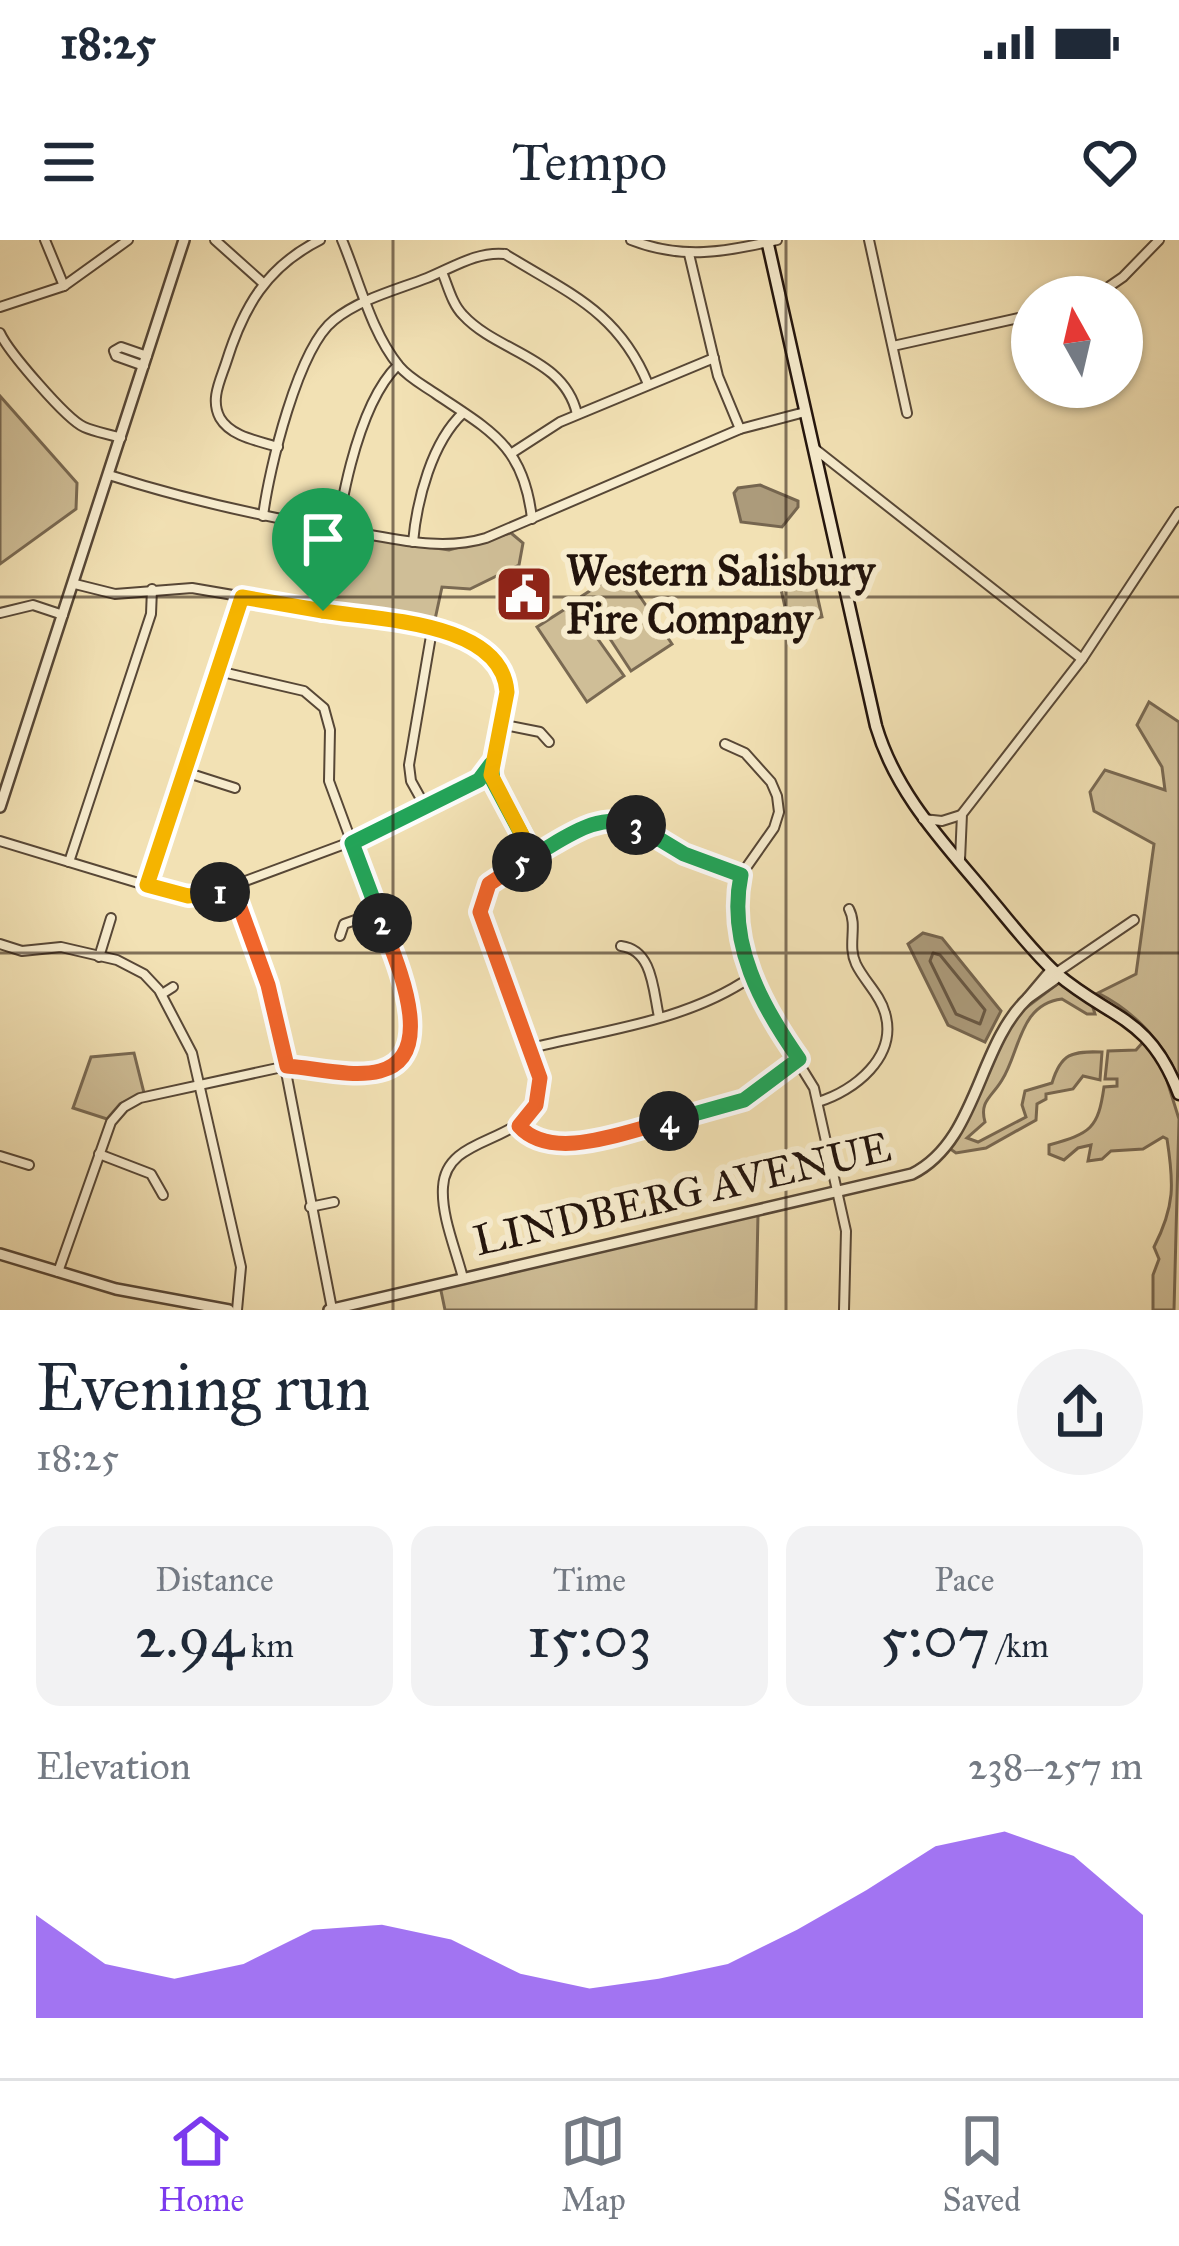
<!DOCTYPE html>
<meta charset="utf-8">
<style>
:root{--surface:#fff;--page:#f2f2f3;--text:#1f2937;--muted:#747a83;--line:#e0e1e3;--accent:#7c3aed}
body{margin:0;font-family:"IM FELL Great Primer",serif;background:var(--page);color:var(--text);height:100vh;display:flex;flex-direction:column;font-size:45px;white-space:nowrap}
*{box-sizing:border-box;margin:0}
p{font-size:39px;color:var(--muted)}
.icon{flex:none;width:66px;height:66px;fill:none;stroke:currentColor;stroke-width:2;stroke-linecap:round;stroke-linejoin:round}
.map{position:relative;height:1070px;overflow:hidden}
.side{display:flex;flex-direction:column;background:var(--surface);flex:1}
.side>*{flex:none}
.needle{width:78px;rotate:352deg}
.tools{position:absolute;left:1011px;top:36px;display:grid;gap:24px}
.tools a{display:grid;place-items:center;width:132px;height:132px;border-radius:50%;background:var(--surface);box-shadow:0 3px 9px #0004;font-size:60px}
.pin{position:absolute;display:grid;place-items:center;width:102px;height:102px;color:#fff;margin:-123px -51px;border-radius:50% 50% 50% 0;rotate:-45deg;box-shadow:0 0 12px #0007}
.pin .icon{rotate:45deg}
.km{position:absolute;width:60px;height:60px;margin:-30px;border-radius:50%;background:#222;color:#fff;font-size:33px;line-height:60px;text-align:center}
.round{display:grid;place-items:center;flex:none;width:126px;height:126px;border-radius:63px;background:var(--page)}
.head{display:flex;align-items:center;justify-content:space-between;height:204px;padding:0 36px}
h1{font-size:66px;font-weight:600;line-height:90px}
.metrics{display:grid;grid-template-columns:repeat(3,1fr);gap:18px;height:204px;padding:12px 36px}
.metrics div{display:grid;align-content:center;border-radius:24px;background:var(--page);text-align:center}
.metrics b{font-size:60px;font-weight:600}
.metrics small{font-size:33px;font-weight:400}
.metrics p{font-size:33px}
.chart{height:336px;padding:24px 36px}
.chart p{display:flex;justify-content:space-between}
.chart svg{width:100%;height:216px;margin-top:12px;fill:var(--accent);opacity:.7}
.status{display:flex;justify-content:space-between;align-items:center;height:84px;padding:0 60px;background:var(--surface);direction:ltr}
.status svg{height:33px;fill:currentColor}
header{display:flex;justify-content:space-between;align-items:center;height:156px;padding:0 36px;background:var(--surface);font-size:54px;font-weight:600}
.tab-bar{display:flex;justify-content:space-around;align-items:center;height:168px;border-top:3px solid var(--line);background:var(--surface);font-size:33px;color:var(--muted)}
.tab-bar a{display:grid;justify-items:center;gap:6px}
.tab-bar .selected{color:var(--accent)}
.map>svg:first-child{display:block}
.green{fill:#cfbe97;stroke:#796952;stroke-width:3}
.water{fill:#ac9b7b;stroke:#75654f;stroke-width:3}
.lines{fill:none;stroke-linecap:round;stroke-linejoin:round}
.shore{stroke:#685844;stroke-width:3}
.minor-casing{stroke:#574736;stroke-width:12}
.tertiary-casing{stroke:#574736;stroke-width:14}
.secondary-casing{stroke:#23140c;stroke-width:15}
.minor{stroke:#f7ecce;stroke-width:8}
.tertiary{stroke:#f7ecce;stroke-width:9}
.secondary{stroke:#f7ecce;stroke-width:10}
.split-1-casing{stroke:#fff;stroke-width:24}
.split-2-casing{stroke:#fff;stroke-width:24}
.split-3-casing{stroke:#fff;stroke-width:24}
.split-4-casing{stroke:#fff;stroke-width:24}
.split-5-casing{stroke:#fff;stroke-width:24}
.split-6-casing{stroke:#fff;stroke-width:24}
.split-1{stroke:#f5b400;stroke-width:15}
.split-2{stroke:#f0652b;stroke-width:15}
.split-3{stroke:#22a559;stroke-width:15}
.split-4{stroke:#22a559;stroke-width:15}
.split-5{stroke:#f0652b;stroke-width:15}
.split-6{stroke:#f5b400;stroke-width:15}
.grid{fill:none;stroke:#23140c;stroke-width:3;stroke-opacity:0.55}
.labels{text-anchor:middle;stroke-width:12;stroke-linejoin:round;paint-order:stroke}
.poi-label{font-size:42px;font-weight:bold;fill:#23140c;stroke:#f7ecce;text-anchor:start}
.street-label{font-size:42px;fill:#23140c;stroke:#f7ecce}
</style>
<div class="status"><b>18:25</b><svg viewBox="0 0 49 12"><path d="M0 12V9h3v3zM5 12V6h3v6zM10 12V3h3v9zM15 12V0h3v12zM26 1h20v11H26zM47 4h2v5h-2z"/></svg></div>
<header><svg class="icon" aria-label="menu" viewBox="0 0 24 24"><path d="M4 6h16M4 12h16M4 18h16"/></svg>Tempo<svg class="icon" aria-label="heart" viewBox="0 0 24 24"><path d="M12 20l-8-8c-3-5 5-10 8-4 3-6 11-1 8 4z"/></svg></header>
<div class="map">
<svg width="1179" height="1070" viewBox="0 0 1179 1070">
<rect width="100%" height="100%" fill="#f2e1b4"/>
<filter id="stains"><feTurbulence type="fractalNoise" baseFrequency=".00167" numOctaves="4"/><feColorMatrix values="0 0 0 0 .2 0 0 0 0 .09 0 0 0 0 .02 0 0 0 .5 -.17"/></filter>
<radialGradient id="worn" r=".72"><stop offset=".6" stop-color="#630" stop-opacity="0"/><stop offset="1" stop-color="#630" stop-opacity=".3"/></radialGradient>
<g class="green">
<path d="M0,156l77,87 -1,26 -76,55z"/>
<path d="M511,293l12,10 -4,22 -49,24 -28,-2 -8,37 -104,-19 8,-60 8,-10 103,15z"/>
<path d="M811,328l11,49 -33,8 -11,-49z"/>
<path d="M622,330l50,74 -41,27 -49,-75z"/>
<path d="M573,364l51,72 -37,26 -50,-75z"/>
<path d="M1149,462l30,20v358c-15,-37 -45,-69 -81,-87l38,-19 18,-130 -60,-33 -4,-19 15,-22 60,20 -3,-23 -25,-42z"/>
<path d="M1060,742l31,19 4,13h-8l-25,-15c-43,5 -42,53 -60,81 -10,17 -23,21 -17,42l-18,16 11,4 48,-25 -4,-12 3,-14 27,-8c9,-30 20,-32 50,-31l-2,28 -17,-4 -10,13 -27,5v5l-9,5 -1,16 -50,28 -30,5 -7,-5 65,-131z"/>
<path d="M1144,801l20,30 15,48 -5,191h-21v-35l6,-16 -5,-12c21,-41 20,-63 13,-108l-4,-2 -20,12 -32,2 -9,8 -14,2 3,-16 -13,3 -14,12 -15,-6v-9c42,-12 49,-16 55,-58l13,-1v-7h-12l3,-28 28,-1z"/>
<path d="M134,813l10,40 -24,11 -13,15 -34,-11 18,-51z"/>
<path d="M758,974l-2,96h-311l-5,-24z"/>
</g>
<g class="water">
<path d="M760,245l38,16v6l-16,20 -41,-5 -7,-29 4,-5z"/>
<path d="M923,693l19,5 59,73 -16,31 -37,-17 -40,-81z"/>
</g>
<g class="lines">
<path class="shore" d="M933,713l7,2 45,55 -5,14 -24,-10 -26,-53z"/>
<g class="minor-casing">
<g id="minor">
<path d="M45,0l19,46"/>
<path d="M215,0l48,43"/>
<path d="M342,0c17,40 29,92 57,126 10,12 24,19 37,28 55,37 88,52 96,125"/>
<path d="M631,0c51,20 95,12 146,0"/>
<path d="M869,0l38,173"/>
<path d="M505,14c63,39 113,57 143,130"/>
<path d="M689,14l29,122 22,53"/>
<path d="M442,32c6,14 10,32 21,43 35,38 101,42 114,99"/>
<path d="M1094,57l29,-20 36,-37"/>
<path d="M0,67l64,-21 64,-46"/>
<path d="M0,93c8,18 66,86 84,94 11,5 25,7 37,11"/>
<path d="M893,106l139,-31"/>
<path d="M144,126l-28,-10 -2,-5 7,-4 26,9"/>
<path d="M278,207c-19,-6 -47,-10 -58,-29 -10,-18 0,-37 6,-55 17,-55 40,-96 94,-123"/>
<path d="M815,209l267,210"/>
<path d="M512,213l48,-31 154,-64"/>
<path d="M109,235c81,26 155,42 238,56 46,7 93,21 139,7l254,-109 65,-17"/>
<path d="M263,276c6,-47 35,-168 71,-196 26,-21 62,-30 93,-42 25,-10 50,-27 78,-24"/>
<path d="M413,302c4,-43 19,-100 50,-129"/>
<path d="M75,344l40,10 77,-6 257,44c29,9 55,29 58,60l-16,83 42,81"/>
<path d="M324,371c11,-68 25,-198 74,-246"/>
<path d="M0,373l33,-8 30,10"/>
<path d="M500,484l40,8 9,10"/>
<path d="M725,504l20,9 26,29 6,14 2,16 -5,16 -33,47 1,66 22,66 50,81 32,143 -2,79"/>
<path d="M185,532l50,16"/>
<path d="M426,568l-15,-27 -2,-16 23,-135"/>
<path d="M923,579l19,2 19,-6"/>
<path d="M0,601l178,54 27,1 183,-68 91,-48 10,-11"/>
<path d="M960,620l2,-46 120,-155 97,-147"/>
<path d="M69,622l82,-248 1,-25"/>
<path d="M147,645l94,-288"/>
<path d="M233,648l39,112 60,309"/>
<path d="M340,696l4,-12 34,-12"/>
<path d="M0,704l22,7 39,-4 56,13 27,14 15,16 33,63 49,214 -4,43"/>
<path d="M621,706c32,4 32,44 38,71"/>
<path d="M99,717l12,-39"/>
<path d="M1056,733l78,-53"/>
<path d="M162,754l11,-7"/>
<path d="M531,808c74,-18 156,-27 220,-71"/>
<path d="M818,862c36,-11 80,-45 67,-89 -5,-19 -21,-32 -29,-49 -9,-19 2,-38 -7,-55"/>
<path d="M519,886l21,16 24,3 167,-39 25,-13 43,-34"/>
<path d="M99,914l52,20 12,21"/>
<path d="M0,916l29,9"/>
<path d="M310,967l24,-5"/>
<path d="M58,1032l53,-150 13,-15 16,-9 147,-32 90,6 26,-16 9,-21 -18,-78 -65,-176 1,-51 -6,-22 -20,-17 -86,-20"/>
<path d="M463,1038c-7,-28 -22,-62 -20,-91 3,-57 93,-40 97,-100 3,-37 -45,-126 -59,-166 -3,-20 3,-35 19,-47l85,-47 26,-7 20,3 53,31 57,21"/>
</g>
</g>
<g class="tertiary-casing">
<g id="tertiary">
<path d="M0,567l184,-567"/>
<path d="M1049,733h7l-1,6 -27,19z"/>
<path d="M0,1014l116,35 113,21"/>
<path d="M329,1070l583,-136c66,-33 65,-128 116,-176"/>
</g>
</g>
<g class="secondary-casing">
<path id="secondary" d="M767,0l109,486c20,68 68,117 112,170 22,26 43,54 68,77 55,47 93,42 123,121"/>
</g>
<use href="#minor" class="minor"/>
<use href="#tertiary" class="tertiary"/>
<use href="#secondary" class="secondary"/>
</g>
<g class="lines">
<g class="split-1-casing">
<path id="split-1" d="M220,652l-32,4 -41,-11 95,-288 81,14"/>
</g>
<g class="split-2-casing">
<path id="split-2" d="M220,652l13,-4 35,97 19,81c28,2 66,12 93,5 60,-15 15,-112 2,-148"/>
</g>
<g class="split-3-casing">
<path id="split-3" d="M382,683l-30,-80 127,-63 12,-16 2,17 40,75c33,-18 64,-45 103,-31"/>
</g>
<g class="split-4-casing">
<path id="split-4" d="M636,585l48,29 57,21c-14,68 20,130 58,184l-55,41 -75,21"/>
</g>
<g class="split-5-casing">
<path id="split-5" d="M522,622l-33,22 -9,28 60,166 -4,27 -17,21c33,37 107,5 150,-5"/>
</g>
<g class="split-6-casing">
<path id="split-6" d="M323,371c54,9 179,10 184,81l-16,83 42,81 -11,6"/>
</g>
<use href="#split-1" class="split-1"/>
<use href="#split-2" class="split-2"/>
<use href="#split-3" class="split-3"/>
<use href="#split-4" class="split-4"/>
<use href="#split-5" class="split-5"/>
<use href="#split-6" class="split-6"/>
</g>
<path class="grid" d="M393,0v1070M786,0v1070M0,357h1179M0,713h1179"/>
<defs>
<g id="civic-square" transform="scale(3)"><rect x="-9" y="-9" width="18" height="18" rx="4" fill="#8f2418" stroke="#f7ecce"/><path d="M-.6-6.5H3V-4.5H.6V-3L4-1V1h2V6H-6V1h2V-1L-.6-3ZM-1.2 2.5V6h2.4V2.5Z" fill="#fff"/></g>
</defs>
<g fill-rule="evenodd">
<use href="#civic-square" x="524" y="354"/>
</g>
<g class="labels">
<g class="poi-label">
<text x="566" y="345">Western Salisbury<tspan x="566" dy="48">Fire Company</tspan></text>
</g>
<g class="street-label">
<text transform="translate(682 953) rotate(-13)" y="15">LINDBERG AVENUE</text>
</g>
</g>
<rect width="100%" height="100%" filter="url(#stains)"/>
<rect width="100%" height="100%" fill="url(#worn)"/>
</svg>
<div class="tools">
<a><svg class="needle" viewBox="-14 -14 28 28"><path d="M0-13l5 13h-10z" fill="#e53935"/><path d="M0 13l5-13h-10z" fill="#747a83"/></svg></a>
</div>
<div class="pin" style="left:323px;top:371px;background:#1e9e55"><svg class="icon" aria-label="arrive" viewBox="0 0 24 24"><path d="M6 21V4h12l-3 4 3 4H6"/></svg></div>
<b class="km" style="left:220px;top:652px">1</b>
<b class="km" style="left:382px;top:683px">2</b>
<b class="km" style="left:636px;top:585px">3</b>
<b class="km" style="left:669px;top:881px">4</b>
<b class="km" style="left:522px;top:622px">5</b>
</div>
<section class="side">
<div class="head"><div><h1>Evening run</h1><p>18:25</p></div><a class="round"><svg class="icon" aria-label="share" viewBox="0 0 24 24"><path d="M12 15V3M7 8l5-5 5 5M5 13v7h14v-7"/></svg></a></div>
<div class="metrics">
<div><p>Distance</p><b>2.94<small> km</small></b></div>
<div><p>Time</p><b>15:03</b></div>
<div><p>Pace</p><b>5:07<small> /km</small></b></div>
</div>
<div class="chart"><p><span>Elevation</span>238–257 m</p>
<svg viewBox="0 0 160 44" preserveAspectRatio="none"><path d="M0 44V23L10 33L20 36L30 33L40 26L50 25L60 28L70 35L80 38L90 36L100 33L110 26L120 18L130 9L140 6L150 11L160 23V44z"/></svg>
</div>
</section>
<nav class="tab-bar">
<a class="selected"><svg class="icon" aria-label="home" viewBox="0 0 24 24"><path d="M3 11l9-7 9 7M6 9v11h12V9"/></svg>Home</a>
<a><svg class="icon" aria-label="map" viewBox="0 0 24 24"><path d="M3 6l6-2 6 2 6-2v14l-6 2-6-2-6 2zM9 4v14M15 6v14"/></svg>Map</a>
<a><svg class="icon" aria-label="saved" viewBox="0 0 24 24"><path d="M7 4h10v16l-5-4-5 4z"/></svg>Saved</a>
</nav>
